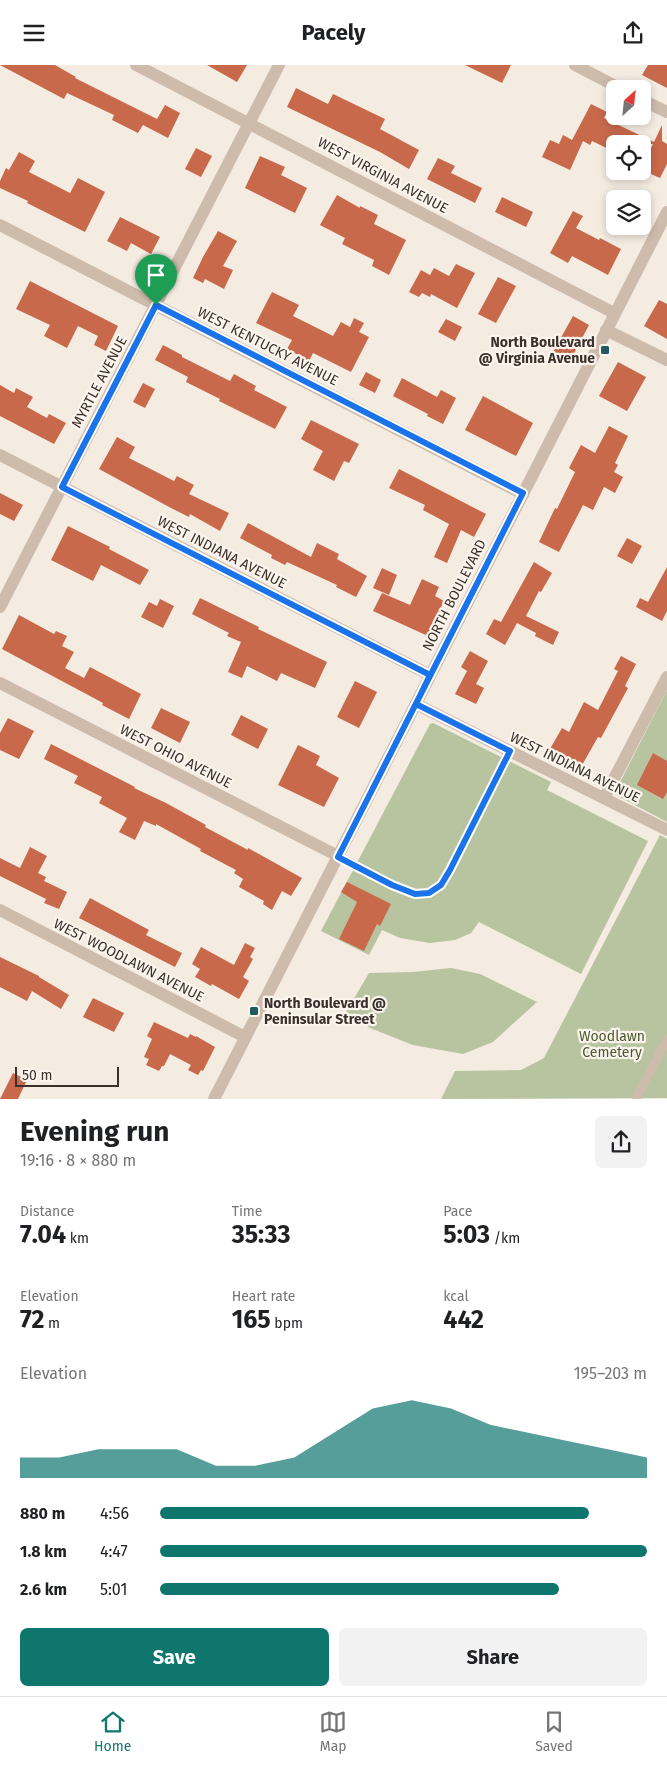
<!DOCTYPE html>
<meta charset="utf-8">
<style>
:root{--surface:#fff;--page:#f2f2f2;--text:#202124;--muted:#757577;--line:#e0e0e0;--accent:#0f766e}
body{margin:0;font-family:"Fira Sans",sans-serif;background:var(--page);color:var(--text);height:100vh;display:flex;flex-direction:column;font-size:19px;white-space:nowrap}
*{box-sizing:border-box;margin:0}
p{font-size:16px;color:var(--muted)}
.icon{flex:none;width:28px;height:28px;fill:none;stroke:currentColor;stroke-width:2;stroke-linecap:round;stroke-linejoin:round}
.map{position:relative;height:1034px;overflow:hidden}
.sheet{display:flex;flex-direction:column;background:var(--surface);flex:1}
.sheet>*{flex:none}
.needle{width:32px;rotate:27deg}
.buttons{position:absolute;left:606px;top:15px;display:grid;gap:10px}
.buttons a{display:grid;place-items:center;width:45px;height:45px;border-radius:8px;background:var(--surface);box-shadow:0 2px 8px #0003;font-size:25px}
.scale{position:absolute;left:15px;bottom:12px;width:104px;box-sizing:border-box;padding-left:5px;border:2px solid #3b302b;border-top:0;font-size:14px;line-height:18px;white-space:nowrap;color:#3b302b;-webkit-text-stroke:4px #fbf5ee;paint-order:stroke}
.pin{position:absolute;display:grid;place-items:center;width:42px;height:42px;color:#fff;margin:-51px -21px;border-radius:50% 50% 50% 0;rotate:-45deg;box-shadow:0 0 5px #0007}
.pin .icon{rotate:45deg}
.round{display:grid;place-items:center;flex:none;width:52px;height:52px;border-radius:8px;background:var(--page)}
.overview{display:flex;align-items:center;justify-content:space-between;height:85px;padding:0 20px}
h1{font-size:28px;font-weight:700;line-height:38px}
.stats{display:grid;grid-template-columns:repeat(3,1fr);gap:8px;height:85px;padding:5px 20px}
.stats div{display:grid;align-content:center}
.stats b{font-size:25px;font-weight:700}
.stats small{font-size:14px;font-weight:400}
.stats p{font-size:14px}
.chart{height:140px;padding:10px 20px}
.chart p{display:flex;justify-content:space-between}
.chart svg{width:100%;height:90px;margin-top:5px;fill:var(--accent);opacity:.7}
.primary-button{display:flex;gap:10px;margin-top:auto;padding:10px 20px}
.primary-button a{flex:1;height:58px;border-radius:8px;background:var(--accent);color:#fff;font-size:20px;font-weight:700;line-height:58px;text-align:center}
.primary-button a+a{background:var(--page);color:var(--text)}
ul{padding:0 20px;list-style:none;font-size:16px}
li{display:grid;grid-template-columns:80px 60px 1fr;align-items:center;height:38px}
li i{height:12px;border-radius:6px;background:var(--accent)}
header{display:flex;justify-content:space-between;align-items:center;height:65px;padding:0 20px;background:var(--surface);font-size:22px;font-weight:700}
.tabs{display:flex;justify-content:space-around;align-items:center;height:70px;border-top:1px solid var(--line);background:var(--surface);font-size:14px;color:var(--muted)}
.tabs a{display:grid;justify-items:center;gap:2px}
.tabs .selected{color:var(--accent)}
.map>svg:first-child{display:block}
.green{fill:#b8c4a0}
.building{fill:#c8694b}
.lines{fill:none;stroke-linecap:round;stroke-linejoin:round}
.service{stroke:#cdbbac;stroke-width:9}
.minor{stroke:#cdbbac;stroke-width:12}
.tertiary{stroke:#cdbbac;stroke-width:12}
.route-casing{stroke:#fff;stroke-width:10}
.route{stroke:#1a73e8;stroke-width:6}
.poi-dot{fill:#1f5a5e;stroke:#fbf5ee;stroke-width:2}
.labels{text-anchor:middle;stroke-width:4.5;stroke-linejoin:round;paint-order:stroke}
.street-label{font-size:14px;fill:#3b302b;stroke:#fbf5ee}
.poi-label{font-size:14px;font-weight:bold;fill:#3b302b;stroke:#fbf5ee;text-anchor:end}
.park-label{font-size:14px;fill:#4a5a2e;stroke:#fbf5ee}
</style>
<header><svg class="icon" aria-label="menu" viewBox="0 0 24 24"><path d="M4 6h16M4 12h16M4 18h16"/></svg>Pacely<svg class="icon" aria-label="share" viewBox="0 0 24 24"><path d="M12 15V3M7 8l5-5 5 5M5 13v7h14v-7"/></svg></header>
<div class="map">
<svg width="667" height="1034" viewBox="0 0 667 1034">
<rect width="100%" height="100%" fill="#f4ebe1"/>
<g class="green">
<path d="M667,625v132l-53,-28z"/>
<path d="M433,658l118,59 -4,8 101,51 -67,133 -102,-52 -8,11 -16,7 -25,3 -30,-5 -18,-8 -13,25 -48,-24 109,-207z"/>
<path d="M660,770l7,4v259l-226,1 14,-28 66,-1 23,-12z"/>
<path d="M451,903l29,6 57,28 -44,40 -30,12 -50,-9 -43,-17 -24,-16 23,-39 44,-1z"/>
</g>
<g class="building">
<path d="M0,0h55l21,12 -1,1 82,41 8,-14 15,8 -12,25 -25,-13 -5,8 -26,-13 2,-5 -47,-22 -3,6z"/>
<path d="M207,0h40l-10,17z"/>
<path d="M465,0h46l-9,18z"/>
<path d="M648,0h19v23l-25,-13z"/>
<path d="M296,23l32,16 5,-10 52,25 -5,10 39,21 -10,19 -29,-17 -93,-45z"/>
<path d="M591,39l16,8 -3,6 50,24 8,-17v16l5,3v20l-7,14 -18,-8v-4l11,-22h-38v8l-23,-11 -2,4 -7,-4 -13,29 -28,-13 8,-17 9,4 4,-9 9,5z"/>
<path d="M196,83l16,8 -11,21 -16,-8z"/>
<path d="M19,87l16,9 -6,11 41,21 8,-15 27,14 -20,40 -58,-29 1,-2 -28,-13v-7l6,-13 3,2z"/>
<path d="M260,91l25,11 -4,8 26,13 -12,25 -50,-25z"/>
<path d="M438,93l17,8 -4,7 31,15 -7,15 -48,-24z"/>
<path d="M337,130l23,13v-2l18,9 -4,9 32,16 -17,35 -17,-9 2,-6 -32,-16 3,-6 -25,-13z"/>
<path d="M502,132l31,15 -7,15 -31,-15z"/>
<path d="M573,146l10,5 -7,12 23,12 1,-2 21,11 -13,26 -36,-19 -4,7 -18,-10z"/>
<path d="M120,152l40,20 -9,17 -20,-11 -4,8 -20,-10z"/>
<path d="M218,166l19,10 -14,25 10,4 -9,19 -19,-10 -2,4 -10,-5 10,-21z"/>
<path d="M456,199l19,9 -18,35 -26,-14 -1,3 -8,-4 -3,4 -10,-5 12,-22 9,5 4,-7 15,8z"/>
<path d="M498,212l18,9 -20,37 -18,-9z"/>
<path d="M30,216l88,45 -12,25 -12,-6 4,-9 -20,-10 -11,22 -23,-12 6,-11 -34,-16z"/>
<path d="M272,227l27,13 -6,11 40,20 8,-14 9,5 4,-9 10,5 -5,9 10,5 -18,35 -38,-19 -4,8 -22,-12 5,-9 -36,-17z"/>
<path d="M659,235l8,4v35l-23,-13z"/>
<path d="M573,251l16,9 -19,36 -17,-9z"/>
<path d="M446,254l16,8 -7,14 -17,-9z"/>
<path d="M163,280l19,10v2l48,24 4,-7 22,12 -2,4 33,17 -12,22 -56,-28 1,-2 -34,-17 2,-5 -33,-17z"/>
<path d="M618,297l28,15 -19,34 -28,-15z"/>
<path d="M366,307l15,8 -6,13 -16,-8z"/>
<path d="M402,313l35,19 4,-7 15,8 -13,26 -16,-8 1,-2 -35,-18z"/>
<path d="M143,318l12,6 -10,19 -12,-6z"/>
<path d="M0,320l14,8 2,-5 17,9 -6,10 20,11 2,-4 17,9 -12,21 -54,-28z"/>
<path d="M483,331l50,27 -17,33 -51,-26z"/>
<path d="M311,355l48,24 -10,19 -5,-2 -10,20 -21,-11 10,-19 -22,-12z"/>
<path d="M609,361l19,10 -13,27 3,2 -4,7 9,5 -8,16 -11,-6 -11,23 -10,-5 -24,47 -20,-10 16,-34 2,1 18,-37 -6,-4 12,-23 14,8z"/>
<path d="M117,372l18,10 -6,11 45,23 3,-5 17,9 -5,9 40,19 -9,18 -30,-17 -1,3 -18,-9 -72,-39z"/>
<path d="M399,404l87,45 -12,23 -13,-7 -14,33 -13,-6 15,-33 -26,-14 2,-5 -36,-17z"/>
<path d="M0,428l23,12 -9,16 -14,-7z"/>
<path d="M248,458l63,34 6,-14 22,11 -2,5 30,17 -11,21 -20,-10 1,-2 -50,-23 -2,3 -14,-7 1,-3 -32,-17z"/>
<path d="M68,461l42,21 -1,2 40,21 -9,15 -39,-20 -8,16 -42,-21z"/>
<path d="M627,473l15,8 -10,18 -15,-8z"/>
<path d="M534,497l18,11 -11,19 -2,-1 -13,25 33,16 -6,13 -18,-9 1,-3 -19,-10 -12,22 -19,-11 8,-15 7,3z"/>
<path d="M667,502v44l-5,10 -26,-14 4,-9 8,4z"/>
<path d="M382,503l15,7 -8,20 -16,-7z"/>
<path d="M422,514l17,8 -4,9 9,5 -16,35 -55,-25 9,-18 28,12z"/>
<path d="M200,533l59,29 -1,2 69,33 -12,26 -34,-15 -4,8 -30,-15 -5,12 -14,-6 13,-30 -14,-6 2,-3 -37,-19z"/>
<path d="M160,534l14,7 -11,22 -22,-11 8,-15 8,4z"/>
<path d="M19,550l35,19 2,-3 11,5 -5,10 12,6 -9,16 19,10 6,-11 51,27 -12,25 -27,-14 1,-2 -101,-54z"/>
<path d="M470,586l18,10 -12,23 8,4 -8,16 -21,-10 12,-23 -6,-4z"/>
<path d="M621,591l15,8 -11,22 3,2 -27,50 -3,-1 -17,30 -31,-18 12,-21 7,4 15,-30 14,8 20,-39 -4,-2z"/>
<path d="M355,616l22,11 -18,36 -22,-11z"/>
<path d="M161,643l29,14 -10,21 -29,-15z"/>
<path d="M241,650l27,14 -10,20 -27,-14z"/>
<path d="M8,653l26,13 -15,28 -19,-9v-17z"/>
<path d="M51,679l84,43 -1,1 32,15 40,22 -1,2 43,23v-2l54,30 -11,18 -9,-5 -10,19 -9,-6 1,-3 -25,-14 4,-8 -9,-6 2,-3 -36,-19 1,-2 -45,-25v2l-12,-5 -9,19 -16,-8 8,-14 -28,-15 3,-6 -28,-14 4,-7 -34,-17z"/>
<path d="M298,680l22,11 -4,9 23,13 -15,29 -46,-22z"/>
<path d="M653,688l14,8v31l-4,7 -26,-14z"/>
<path d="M30,782l17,9 -9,17 8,4 -2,4 23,11 -8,17 -15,-6 2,-4 -46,-23v-18l20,10z"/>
<path d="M347,817l44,22 -11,22 -3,-2 -13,27 -25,-12 18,-37 -16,-10z"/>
<path d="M90,833l59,32 -3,5 36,18 -7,14 -96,-49z"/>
<path d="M245,878l10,5 -5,9 3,2 -10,18 6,4 -10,18 -27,-15 -1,2 -16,-9 5,-8 -8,-5 9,-17 33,18z"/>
<path d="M0,892l39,19v1l30,18 -8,14 -29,-18 -5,10 -27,-14z"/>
<path d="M93,933l31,15 -10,19 -31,-15z"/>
<path d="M154,957l34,16 2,-4 6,3v-1l19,11 -12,24 -2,-1 -3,5 -10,-5 3,-5 -21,-11 -6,12h-2l-3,5 -13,-6 3,-6 -5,-2 8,-18 -5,-3z"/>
<path d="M13,1008l14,7 -9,19h-18z"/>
</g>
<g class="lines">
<g class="service">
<path d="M338,791l54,29 23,9 14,-1 12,-8 9,-15 59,-119"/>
<path d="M636,1034l31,-60"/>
</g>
<g class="minor">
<path d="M136,0l478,248"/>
<path d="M575,0l46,24"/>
<path d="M642,35l25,12"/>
<path d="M0,160l523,269"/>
<path d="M606,265l61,30"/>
<path d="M0,390l430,220"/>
<path d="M0,542l279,-542"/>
<path d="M0,618l338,173"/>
<path d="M416,639l251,126"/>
<path d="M604,733l63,-121"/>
<path d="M0,845l245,127"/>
</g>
<path class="tertiary" d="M214,1034l453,-887"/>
</g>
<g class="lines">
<g class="route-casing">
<path id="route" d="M156,240l367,188 -185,364 54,28 23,9 14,-1 12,-8 9,-15 60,-119 -94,-47 14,-29 -368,-188 94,-182"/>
</g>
<use href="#route" class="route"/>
</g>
<g class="poi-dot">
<rect x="600" y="280" width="10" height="10" rx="2.5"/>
<rect x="249" y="941" width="10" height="10" rx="2.5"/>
</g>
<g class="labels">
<g class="street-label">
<text transform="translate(383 110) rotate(28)" y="5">WEST VIRGINIA AVENUE</text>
<text transform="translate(268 281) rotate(27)" y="5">WEST KENTUCKY AVENUE</text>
<text transform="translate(99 317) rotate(-62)" y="5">MYRTLE AVENUE</text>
<text transform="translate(222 487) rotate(27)" y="5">WEST INDIANA AVENUE</text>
<text transform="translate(454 530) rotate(-63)" y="5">NORTH BOULEVARD</text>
<text transform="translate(176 691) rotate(27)" y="5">WEST OHIO AVENUE</text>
<text transform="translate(575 702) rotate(26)" y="5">WEST INDIANA AVENUE</text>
<text transform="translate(129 895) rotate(27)" y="5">WEST WOODLAWN AVENUE</text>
</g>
<g class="poi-label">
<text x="595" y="282">North Boulevard<tspan x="595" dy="16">@ Virginia Avenue</tspan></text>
<text x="264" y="943" text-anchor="start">North Boulevard @<tspan x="264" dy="16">Peninsular Street</tspan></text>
</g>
<g class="park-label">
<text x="612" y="976">Woodlawn<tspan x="612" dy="16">Cemetery</tspan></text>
</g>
</g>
</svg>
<div class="buttons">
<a><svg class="needle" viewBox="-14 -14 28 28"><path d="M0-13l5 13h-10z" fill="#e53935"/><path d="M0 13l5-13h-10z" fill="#757577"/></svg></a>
<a><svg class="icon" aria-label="locate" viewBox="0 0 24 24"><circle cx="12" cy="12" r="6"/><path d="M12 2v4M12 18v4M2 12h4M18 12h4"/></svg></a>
<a><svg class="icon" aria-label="layers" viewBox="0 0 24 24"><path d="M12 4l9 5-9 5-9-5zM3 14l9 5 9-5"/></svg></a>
</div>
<div class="scale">50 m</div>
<div class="pin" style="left:156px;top:240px;background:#1e9e55"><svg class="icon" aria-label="arrive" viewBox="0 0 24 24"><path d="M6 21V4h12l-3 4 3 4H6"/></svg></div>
</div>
<section class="sheet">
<div class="overview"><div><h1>Evening run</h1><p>19:16 · 8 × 880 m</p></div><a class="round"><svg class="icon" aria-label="share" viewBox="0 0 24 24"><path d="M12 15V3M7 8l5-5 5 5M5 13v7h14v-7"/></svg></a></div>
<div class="stats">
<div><p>Distance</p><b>7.04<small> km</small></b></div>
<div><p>Time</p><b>35:33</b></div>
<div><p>Pace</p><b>5:03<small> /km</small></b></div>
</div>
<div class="stats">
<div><p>Elevation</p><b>72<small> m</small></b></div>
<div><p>Heart rate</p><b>165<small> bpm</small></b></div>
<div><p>kcal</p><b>442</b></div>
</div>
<div class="chart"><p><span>Elevation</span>195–203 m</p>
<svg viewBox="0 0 160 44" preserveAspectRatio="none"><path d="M0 44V34L10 34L20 30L30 30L40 30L50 38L60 38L70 34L80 22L90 10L100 6L110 10L120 18L130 22L140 26L150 30L160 34V44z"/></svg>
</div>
<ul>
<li><b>880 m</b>4:56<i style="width:88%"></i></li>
<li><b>1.8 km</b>4:47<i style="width:100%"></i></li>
<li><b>2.6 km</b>5:01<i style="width:82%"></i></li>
</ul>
<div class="primary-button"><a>Save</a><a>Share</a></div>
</section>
<nav class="tabs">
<a class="selected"><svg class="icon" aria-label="home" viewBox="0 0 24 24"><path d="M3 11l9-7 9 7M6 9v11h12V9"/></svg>Home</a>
<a><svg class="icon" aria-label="map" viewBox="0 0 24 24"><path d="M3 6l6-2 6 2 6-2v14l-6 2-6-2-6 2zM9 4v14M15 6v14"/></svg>Map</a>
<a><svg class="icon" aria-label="saved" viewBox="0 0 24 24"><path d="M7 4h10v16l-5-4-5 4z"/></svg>Saved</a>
</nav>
